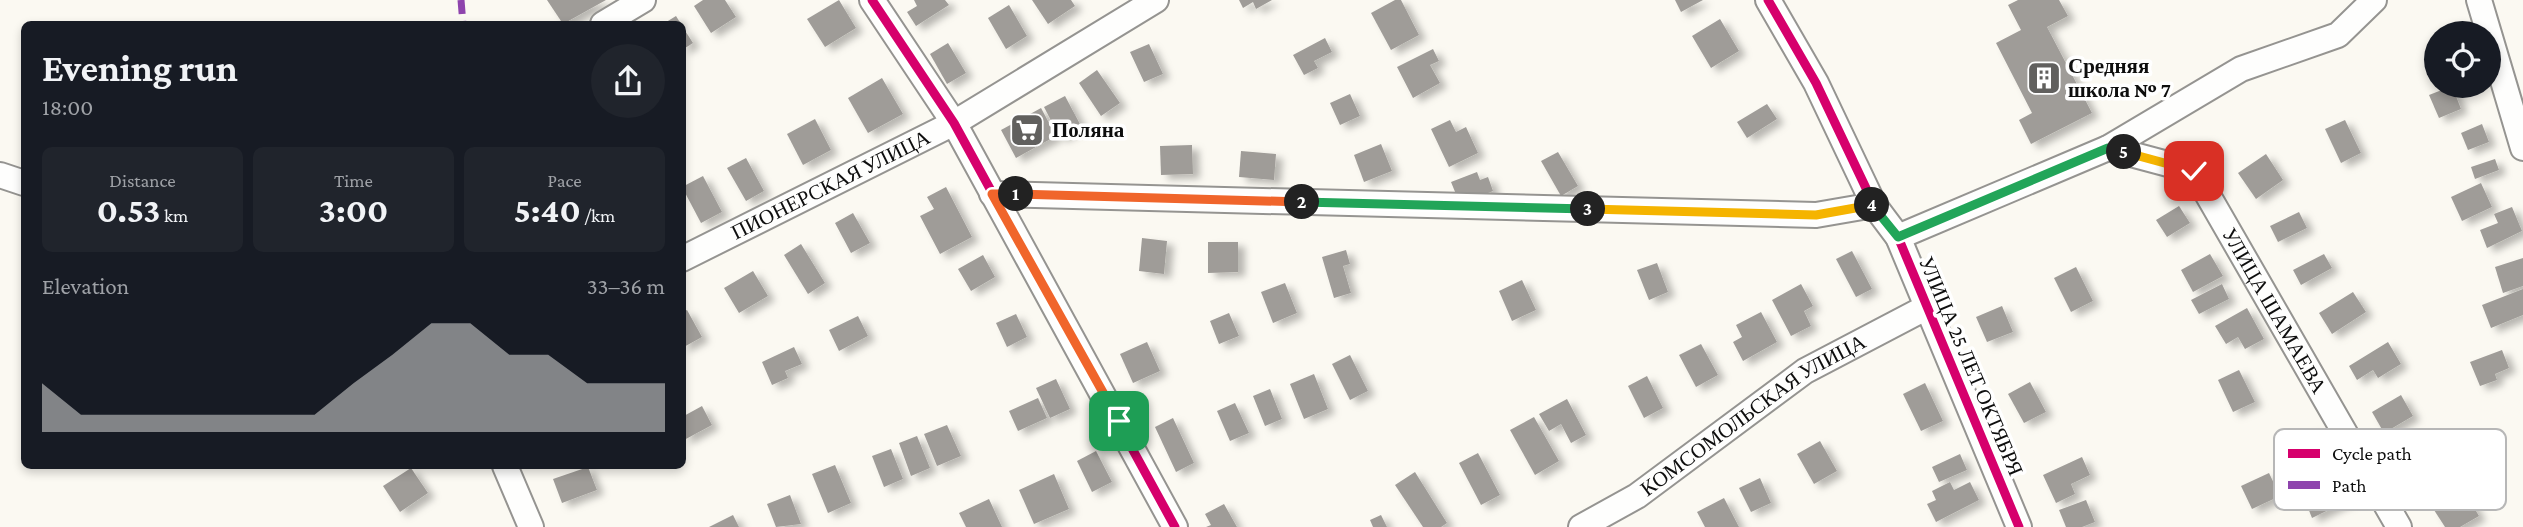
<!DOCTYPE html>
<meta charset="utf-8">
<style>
:root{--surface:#171b24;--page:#20242c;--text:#f1f3f6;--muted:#9ea1a6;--accent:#b0b1b2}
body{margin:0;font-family:"Crimson Pro",serif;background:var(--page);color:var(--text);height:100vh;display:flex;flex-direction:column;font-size:26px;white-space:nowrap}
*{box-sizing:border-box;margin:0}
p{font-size:23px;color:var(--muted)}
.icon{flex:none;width:38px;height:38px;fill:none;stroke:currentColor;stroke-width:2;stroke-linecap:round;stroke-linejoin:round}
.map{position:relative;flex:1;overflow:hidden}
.details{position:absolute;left:21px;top:21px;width:665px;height:448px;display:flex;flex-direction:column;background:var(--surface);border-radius:10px;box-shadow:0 4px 10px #0003}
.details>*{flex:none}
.tools{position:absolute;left:2424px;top:21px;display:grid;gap:14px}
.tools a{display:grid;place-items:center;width:77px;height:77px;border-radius:50%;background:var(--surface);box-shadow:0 4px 10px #0003;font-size:35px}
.pin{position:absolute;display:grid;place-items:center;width:60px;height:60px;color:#fff;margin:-30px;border-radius:14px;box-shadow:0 4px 10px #0006}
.km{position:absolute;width:35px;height:35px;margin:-18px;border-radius:50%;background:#222;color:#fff;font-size:19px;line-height:35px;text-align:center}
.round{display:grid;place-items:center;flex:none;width:74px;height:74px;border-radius:37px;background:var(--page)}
.overview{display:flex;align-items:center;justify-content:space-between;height:119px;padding:0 21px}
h1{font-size:38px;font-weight:700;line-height:52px}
.metrics{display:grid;grid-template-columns:repeat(3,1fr);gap:10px;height:119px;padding:7px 21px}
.metrics div{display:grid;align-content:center;border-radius:10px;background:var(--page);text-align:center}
.metrics b{font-size:35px;font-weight:700}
.metrics small{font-size:19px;font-weight:400}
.metrics p{font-size:19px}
.chart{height:196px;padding:14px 21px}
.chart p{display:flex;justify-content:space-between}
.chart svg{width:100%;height:126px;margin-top:7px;fill:var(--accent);opacity:.7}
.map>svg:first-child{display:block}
.building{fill:#9f9c98;filter:url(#shadow)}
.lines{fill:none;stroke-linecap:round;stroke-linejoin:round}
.minor-casing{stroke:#959491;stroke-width:28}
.minor{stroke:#fefefd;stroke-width:24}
.quiet{stroke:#8e44ad;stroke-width:7;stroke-dasharray:14 7;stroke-linecap:butt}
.cycleway-casing{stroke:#fff;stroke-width:13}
.cycleway{stroke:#d6006c;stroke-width:9}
.split-1-casing{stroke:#fff;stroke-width:14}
.split-2-casing{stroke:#fff;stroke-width:14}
.split-3-casing{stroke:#fff;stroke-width:14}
.split-4-casing{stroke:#fff;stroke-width:14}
.split-5-casing{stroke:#fff;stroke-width:14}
.split-6-casing{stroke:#fff;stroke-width:14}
.split-1{stroke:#f0652b;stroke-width:9}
.split-2{stroke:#f0652b;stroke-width:9}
.split-3{stroke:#22a559;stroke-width:9}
.split-4{stroke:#f5b400;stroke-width:9}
.split-5{stroke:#22a559;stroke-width:9}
.split-6{stroke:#f5b400;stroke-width:9}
.labels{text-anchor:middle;stroke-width:7;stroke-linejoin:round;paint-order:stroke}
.poi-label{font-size:21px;font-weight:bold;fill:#0e0e0e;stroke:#fff;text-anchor:start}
.street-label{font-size:21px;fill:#0e0e0e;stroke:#fff}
.key{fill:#fff;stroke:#b7b7b7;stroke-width:2}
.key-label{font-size:19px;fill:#0e0e0e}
</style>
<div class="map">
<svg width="2523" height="527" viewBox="0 0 2523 527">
<defs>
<filter id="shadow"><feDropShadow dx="7" dy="4.5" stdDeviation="3.5" flood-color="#0004"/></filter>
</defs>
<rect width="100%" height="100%" fill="#fbf9f2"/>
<g class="building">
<path d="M547,0h59l-43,24z"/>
<path d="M703,0h22l11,17 -25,16 -17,-27z"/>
<path d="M839,0l17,28 -31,19 -18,-28z"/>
<path d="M914,0h31l4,5 -33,21 -9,-14 10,-6z"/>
<path d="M1032,0h39l4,6 -27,18z"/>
<path d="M1239,0h33l-16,9 -3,-7 -10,6z"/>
<path d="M1395,0h6l18,35 -28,15 -20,-37z"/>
<path d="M1675,0h28l-22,12z"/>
<path d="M2018,0h41l9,16 -21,11 45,86 -61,31 -12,-24 13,-7 -36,-70 25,-13 -13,-25z"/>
<path d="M1009,5l18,31 -21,13 -18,-31z"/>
<path d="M676,16l5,8h-18z"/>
<path d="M1720,19l19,32 -28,17 -19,-32z"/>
<path d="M682,26l11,17 -11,7z"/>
<path d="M1325,38l7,14 -18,9 4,7 -14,7 -11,-20z"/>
<path d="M948,43l18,30 -19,11 -17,-30z"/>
<path d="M1149,44l14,30 -19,8 -14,-30z"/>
<path d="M1433,49l6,12 -9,4 10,18 -27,15 -16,-31z"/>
<path d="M1097,70l23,33 -19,13 -22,-33z"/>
<path d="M882,78l21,36 -35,19 -20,-35z"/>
<path d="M2452,86l9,23 -22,9 -10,-23z"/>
<path d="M1350,94l10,22 -20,9 -10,-22z"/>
<path d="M1065,96l16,30 -21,12 -16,-31z"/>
<path d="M1767,104l10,15 -30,19 -10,-16z"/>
<path d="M1041,108l15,28 -40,22 -15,-28z"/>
<path d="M815,119l16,31 -28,15 -16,-31z"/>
<path d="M1450,120l6,12 10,-5 12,26 -29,14 -18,-38z"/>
<path d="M2345,120l16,33 -20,10 -16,-34z"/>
<path d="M2482,124l7,18 -21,8 -7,-17z"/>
<path d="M1381,144l11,27 -28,11 -10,-27z"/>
<path d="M1192,145l1,29 -32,1 -1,-29z"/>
<path d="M1241,151l35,3 -2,26 -35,-3z"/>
<path d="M1558,152l20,34 -17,10 -20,-35z"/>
<path d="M2266,154l17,26 -27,19 -18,-26z"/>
<path d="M746,158l18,33 -18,10 -19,-33z"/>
<path d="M2495,159l4,11 -24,9 -4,-12z"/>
<path d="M1477,172l3,8 8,-3 5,14 -33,13 -9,-22z"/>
<path d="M703,176l19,36 -21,11 -19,-36z"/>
<path d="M2481,183l11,24 -30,14 -11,-24z"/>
<path d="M946,187l26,50 -32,17 -20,-38 14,-7 -7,-12z"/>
<path d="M2179,206l11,17 -23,14 -11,-17z"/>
<path d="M2512,207l10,24 -35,17 -7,-18 18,-7 -4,-9z"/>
<path d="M2299,212l8,16 -29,14 -8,-16z"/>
<path d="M853,213l17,30 -19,10 -16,-30z"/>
<path d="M1142,238l25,3 -3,33 -25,-3z"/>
<path d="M1208,242h30v30l-30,1z"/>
<path d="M801,244l24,39 -17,11 -24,-39z"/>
<path d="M1346,250l4,14 -7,2 8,27 -17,5 -12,-41z"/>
<path d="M1852,251l20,38 -16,8 -20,-38z"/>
<path d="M2210,254l13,22 -30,16 -12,-22z"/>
<path d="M2324,254l8,14 -31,17 -8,-15z"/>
<path d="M983,255l12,22 -24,14 -13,-22z"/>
<path d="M2523,258v28l-20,7 -8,-26z"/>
<path d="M1657,263l11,29 -19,8 -12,-30z"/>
<path d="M2076,267l17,34 -22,11 -17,-34z"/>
<path d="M753,271l15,25 -29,17 -15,-25z"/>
<path d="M1522,280l14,30 -24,11 -13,-30z"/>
<path d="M1285,283l12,30 -24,10 -12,-31z"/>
<path d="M1801,284l12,22 -9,5 7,15 -20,10 -19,-36z"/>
<path d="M2222,284l7,15 -30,15 -8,-14z"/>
<path d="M2523,289v26l-32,13 -9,-23z"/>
<path d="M2353,292l13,20 -34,22 -13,-21z"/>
<path d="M2002,306l11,26 -26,10 -11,-25z"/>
<path d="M2247,308l17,31 -19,10 -7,-12 -12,7 -11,-18z"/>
<path d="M687,310l15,27 -20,11v-36z"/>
<path d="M1761,312l16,30 -34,19 -10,-19 9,-5 -6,-12z"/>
<path d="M1229,313l10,23 -20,8 -9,-23z"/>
<path d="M1016,314l11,23 -20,10 -11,-24z"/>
<path d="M858,316l10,20 -29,15 -10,-21z"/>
<path d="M1147,342l13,29 -27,12 -13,-29z"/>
<path d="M2388,342l13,22 -23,14 -5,-8 -16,10 -8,-14z"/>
<path d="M1701,344l17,31 -22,12 -17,-32z"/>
<path d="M794,347l8,17 -17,7 3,7 -16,7 -10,-23z"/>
<path d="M2502,350l7,18 -14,6 2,6 -17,6 -10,-24z"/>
<path d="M1350,355l18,36 -18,9 -18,-36z"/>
<path d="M2239,370l16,32 -22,10 -15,-32z"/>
<path d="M1314,374l14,35 -24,10 -14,-35z"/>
<path d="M1647,376l16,32 -19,10 -16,-32z"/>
<path d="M1056,379l14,30 -20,9 -14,-30z"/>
<path d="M2030,382l16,30 -22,11 -16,-29z"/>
<path d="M1925,383l18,38 -22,10 -18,-37z"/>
<path d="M1270,389l12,30 -17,7 -12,-30z"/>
<path d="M2401,395l12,21 -29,17 -12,-21z"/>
<path d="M1038,398l9,20 -29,13 -9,-20z"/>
<path d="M1567,399l19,36 -15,8 -10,-19 -12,7 -10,-17z"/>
<path d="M1235,403l14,30 -19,8 -13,-30z"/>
<path d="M702,406l10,19 -28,15 -2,-23z"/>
<path d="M1534,417l25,44 -24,14 -25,-45z"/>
<path d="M1173,418l21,45 -18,9 -21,-45z"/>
<path d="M947,425l14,31 -24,10 -13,-32z"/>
<path d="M2313,428l9,18 -29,16 -9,-18z"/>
<path d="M917,436l13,32 -19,8 -12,-33z"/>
<path d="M1820,441l17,30 -23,13 -17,-30z"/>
<path d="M891,449l12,30 -19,8 -12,-31z"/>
<path d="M1096,451l16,31 -20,10 -15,-31z"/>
<path d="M1478,453l22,42 -19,10 -22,-42z"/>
<path d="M1960,454l7,16 -28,12 -7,-15z"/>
<path d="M2082,457l8,18 -19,9 4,10 -19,9 -13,-28z"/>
<path d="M835,465l16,38 -23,10 -16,-39z"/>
<path d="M588,467l9,23 -35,13 -9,-24z"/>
<path d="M411,468l17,25 -28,19 -17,-26z"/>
<path d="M1415,472l32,51 -6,4h-18l-28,-42z"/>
<path d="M2269,473l11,23 -28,13 -11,-23z"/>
<path d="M1054,474l15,35 -35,15 -15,-34z"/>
<path d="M1760,478l11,25 -20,9 -12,-24z"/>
<path d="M2343,480l8,19 -39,19 -8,-20z"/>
<path d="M1950,482l4,8 16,-8 9,18 -43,22 -9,-18 9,-4 -4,-9z"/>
<path d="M2464,491l15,25 -19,11h-15l-11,-17z"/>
<path d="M790,495l11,29 -25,3 -9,-23z"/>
<path d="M1724,498l15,29h-34l-8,-15z"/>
<path d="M989,499l13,28h-36l-7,-14z"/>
<path d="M2086,500l9,22 -13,5h-16l-7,-17z"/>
<path d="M1224,504l13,23h-31l5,-2 -6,-11z"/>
<path d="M733,515l6,12h-30z"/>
<path d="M1381,515l6,12h-14l-3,-7z"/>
</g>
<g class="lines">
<g class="minor-casing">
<g id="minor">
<path d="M872,0l82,123 221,404"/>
<path d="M1768,0l48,83 58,122 24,32 121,290"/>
<path d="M2479,0l44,148"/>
<path d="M603,24l40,-24"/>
<path id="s1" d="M2108,148l86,23 205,356"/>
<path d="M0,175l24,8"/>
<path d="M992,194l824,21 58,-10"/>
<path d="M1898,237l210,-89 133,-79 97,-34 36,-35"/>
<path id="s2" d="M682,259l272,-136 202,-123"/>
<path d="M505,466l26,61"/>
<path id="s3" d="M1581,527l56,-31 168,-125 124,-65"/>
</g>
</g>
<use href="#minor" class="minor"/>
<path class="quiet" d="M461,0l2,24"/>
<g class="cycleway-casing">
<g id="cycleway">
<path d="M872,0l82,123 221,404"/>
<path d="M1768,0l48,83 58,122 24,32 121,290"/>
<path d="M992,194l824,21 58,-10"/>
</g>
</g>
<use href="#cycleway" class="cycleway"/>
</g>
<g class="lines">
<g class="split-1-casing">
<path id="split-1" d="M1016,194h-24l127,227"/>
</g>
<g class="split-2-casing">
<path id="split-2" d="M1016,194l286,8"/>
</g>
<g class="split-3-casing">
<path id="split-3" d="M1302,202l286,7"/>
</g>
<g class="split-4-casing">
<path id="split-4" d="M1588,209l228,6 56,-10"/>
</g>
<g class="split-5-casing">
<path id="split-5" d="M1872,205l26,32 210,-89 16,4"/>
</g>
<g class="split-6-casing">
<path id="split-6" d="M2124,152l70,19"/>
</g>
<use href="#split-1" class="split-1"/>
<use href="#split-2" class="split-2"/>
<use href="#split-3" class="split-3"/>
<use href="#split-4" class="split-4"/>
<use href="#split-5" class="split-5"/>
<use href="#split-6" class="split-6"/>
</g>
<defs>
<g id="building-square" transform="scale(1.75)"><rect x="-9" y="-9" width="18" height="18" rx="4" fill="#61605e" stroke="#fff"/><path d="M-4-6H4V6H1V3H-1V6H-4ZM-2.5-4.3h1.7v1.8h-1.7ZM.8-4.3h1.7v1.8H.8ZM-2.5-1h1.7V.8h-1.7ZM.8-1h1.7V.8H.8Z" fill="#fff"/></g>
<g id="supermarket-square" transform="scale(1.75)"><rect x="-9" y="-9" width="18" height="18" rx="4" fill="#61605e" stroke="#fff"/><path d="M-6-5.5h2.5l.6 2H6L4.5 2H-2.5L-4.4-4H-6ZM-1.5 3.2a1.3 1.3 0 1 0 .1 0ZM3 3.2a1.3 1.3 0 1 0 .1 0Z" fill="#fff"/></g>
</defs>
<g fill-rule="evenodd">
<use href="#building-square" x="2044" y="78"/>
<use href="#supermarket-square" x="1027" y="130"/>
</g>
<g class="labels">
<g class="poi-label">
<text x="2068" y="73">Средняя<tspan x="2068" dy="24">школа № 7</tspan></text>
<text x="1052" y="137">Поляна</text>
</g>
<g class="street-label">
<text dy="7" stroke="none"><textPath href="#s2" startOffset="166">ПИОНЕРСКАЯ УЛИЦА</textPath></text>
<text dy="7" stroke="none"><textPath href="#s1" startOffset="250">УЛИЦА ШАМАЕВА</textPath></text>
<text transform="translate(1971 366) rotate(67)" y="7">УЛИЦА 25 ЛЕТ ОКТЯБРЯ</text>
<text dy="7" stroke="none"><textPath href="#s3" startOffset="206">КОМСОМОЛЬСКАЯ УЛИЦА</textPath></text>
</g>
</g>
<rect x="2274" y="429" width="232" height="81" rx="10" class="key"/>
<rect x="2288" y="449" width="32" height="9" fill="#d6006c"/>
<rect x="2288" y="481" width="32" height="8" fill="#8e44ad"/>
<g class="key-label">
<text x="2332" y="460">Cycle path</text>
<text x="2332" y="492">Path</text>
</g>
</svg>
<div class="tools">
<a><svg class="icon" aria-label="locate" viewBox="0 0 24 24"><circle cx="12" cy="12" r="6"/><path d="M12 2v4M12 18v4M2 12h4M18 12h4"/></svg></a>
</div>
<div class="pin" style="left:1119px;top:421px;background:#1e9e55"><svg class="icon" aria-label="arrive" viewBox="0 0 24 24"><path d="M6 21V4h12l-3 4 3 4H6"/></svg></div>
<div class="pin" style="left:2194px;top:171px;background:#d93025"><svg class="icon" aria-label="check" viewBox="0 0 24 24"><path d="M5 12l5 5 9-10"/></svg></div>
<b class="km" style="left:1016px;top:194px">1</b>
<b class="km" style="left:1302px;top:202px">2</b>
<b class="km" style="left:1588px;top:209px">3</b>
<b class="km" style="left:1872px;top:205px">4</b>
<b class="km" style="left:2124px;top:152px">5</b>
<section class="details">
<div class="overview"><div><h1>Evening run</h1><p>18:00</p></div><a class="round"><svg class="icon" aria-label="share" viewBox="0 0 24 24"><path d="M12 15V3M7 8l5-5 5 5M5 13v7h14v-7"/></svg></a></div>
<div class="metrics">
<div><p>Distance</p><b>0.53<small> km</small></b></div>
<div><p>Time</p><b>3:00</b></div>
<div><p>Pace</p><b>5:40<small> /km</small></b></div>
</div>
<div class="chart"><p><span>Elevation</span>33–36 m</p>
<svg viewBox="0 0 160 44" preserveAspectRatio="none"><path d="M0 44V27L10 38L20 38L30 38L40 38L50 38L60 38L70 38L80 27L90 17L100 6L110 6L120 17L130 17L140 27L150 27L160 27V44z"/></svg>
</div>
</section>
</div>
